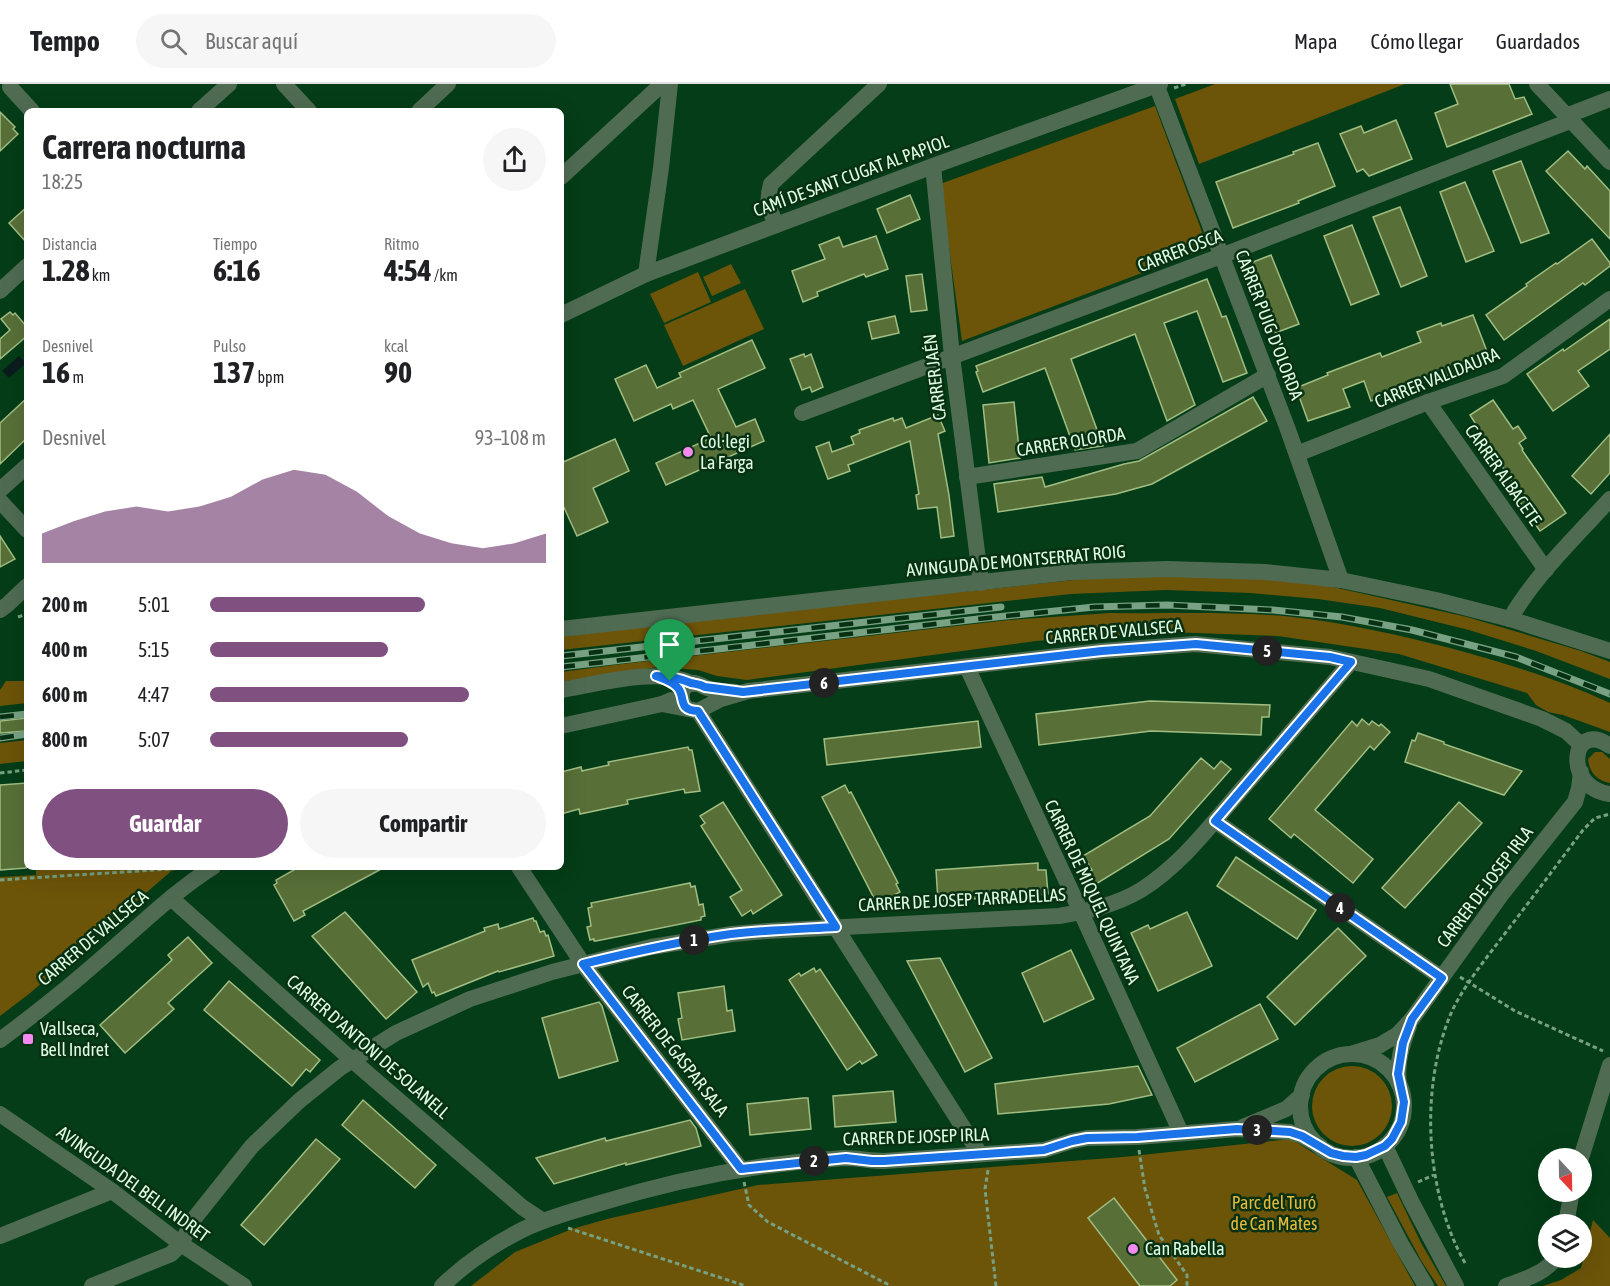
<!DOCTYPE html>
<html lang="es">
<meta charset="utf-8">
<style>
:root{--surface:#fff;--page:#f6f6f6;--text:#202124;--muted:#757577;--line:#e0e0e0;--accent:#7f5080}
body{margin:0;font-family:"Asap Condensed",sans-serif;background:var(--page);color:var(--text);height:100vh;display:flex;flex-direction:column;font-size:22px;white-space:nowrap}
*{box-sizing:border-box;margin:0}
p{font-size:20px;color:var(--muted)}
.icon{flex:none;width:33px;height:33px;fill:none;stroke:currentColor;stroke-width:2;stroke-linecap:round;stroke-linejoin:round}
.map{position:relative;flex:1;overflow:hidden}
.panel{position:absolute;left:24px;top:24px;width:540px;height:762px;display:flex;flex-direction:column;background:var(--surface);border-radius:9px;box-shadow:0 6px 24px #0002}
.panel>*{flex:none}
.needle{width:39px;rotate:158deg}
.fabs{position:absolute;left:1538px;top:1064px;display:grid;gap:12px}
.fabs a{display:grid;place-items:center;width:54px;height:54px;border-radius:50%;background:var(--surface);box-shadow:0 6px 24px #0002;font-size:30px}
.pin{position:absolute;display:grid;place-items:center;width:51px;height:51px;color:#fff;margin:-62px -26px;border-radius:50% 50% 50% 0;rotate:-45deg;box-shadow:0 0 6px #0007}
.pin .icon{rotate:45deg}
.km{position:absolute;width:30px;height:30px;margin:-15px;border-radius:50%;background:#222;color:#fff;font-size:16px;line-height:30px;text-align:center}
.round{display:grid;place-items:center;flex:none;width:63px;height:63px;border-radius:32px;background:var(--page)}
.overview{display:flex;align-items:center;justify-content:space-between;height:102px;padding:0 18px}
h1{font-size:33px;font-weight:700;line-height:45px}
.figures{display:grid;grid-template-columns:repeat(3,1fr);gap:9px;height:102px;padding:6px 18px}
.figures div{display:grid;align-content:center}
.figures b{font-size:30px;font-weight:700}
.figures small{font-size:16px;font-weight:400}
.figures p{font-size:16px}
.chart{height:168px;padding:12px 18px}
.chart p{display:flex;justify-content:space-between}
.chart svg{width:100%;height:108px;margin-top:6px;fill:var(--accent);opacity:.7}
.cta{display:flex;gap:12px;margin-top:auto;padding:12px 18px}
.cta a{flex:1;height:69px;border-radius:36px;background:var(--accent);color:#fff;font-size:24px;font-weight:700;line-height:69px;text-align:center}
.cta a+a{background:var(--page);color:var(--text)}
ul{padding:0 18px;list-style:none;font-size:20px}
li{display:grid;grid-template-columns:96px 72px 1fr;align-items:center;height:45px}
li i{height:15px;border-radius:8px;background:var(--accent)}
header{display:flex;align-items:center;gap:36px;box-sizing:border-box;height:84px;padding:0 30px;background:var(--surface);border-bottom:2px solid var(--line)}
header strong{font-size:28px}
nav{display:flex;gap:33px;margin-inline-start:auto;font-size:21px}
.search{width:420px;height:54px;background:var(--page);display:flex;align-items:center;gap:15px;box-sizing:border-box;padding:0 21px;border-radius:33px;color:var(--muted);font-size:22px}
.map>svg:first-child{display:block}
.green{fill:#6c5409}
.water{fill:#0b1c1f}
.building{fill:#587038;stroke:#a1bd82;stroke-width:1.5}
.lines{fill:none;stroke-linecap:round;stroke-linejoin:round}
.path{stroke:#77a182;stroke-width:3;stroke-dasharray:4.5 3;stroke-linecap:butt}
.minor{stroke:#4f6c53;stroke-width:16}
.rail-casing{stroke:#78a283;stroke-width:7}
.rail{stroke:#083113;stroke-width:4.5;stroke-dasharray:14;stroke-linecap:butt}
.route-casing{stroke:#fff;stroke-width:12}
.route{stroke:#1a73e8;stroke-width:8}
.poi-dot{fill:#f489f0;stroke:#083113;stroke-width:2}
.labels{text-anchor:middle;stroke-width:5;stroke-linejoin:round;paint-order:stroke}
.street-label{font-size:18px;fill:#e0fce3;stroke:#083113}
.poi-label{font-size:18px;fill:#e0fce3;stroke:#083113;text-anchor:start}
.park-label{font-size:18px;fill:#e5b93a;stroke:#083113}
</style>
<header>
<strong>Tempo</strong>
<div class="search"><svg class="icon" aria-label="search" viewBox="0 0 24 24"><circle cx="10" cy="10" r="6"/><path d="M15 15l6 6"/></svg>Buscar aquí</div>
<nav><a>Mapa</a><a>Cómo llegar</a><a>Guardados</a></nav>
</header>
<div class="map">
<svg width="1610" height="1202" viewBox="0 0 1610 1202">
<rect width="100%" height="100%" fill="#043d17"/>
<g class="green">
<path d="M1215,0h190l-206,80 -24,-65z"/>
<path d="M1155,22l53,142 -246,93 -22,-157z"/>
<path d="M731,180l10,19 -29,13 -9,-19z"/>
<path d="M698,188l13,30 -47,21 -14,-29z"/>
<path d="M745,205l19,40 -81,37 -19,-41z"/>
<path d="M1235,492l89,9 143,32 114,34 29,11v17l-74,-28 -67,-21 -89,-22 -62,-9 -68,-6 -84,-3 -95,4 -510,56v-14l220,-25 321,-34z"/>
<path d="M1110,529c61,1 123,-2 183,4 53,6 106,18 157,31 55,15 108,31 160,55v29l-47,-17 -15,-3 -12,-7 -9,-12 -128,-39 -121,-18 -111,-4 -131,9 -289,39 -30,-4 -19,-6 -40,-3 -97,15v-10l61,-8 387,-44z"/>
<path d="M6,597h21v22l-27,3v-16z"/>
<path d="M27,656v21l-27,3v-21z"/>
<path d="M1595,668h7l8,7v24c-13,-2 -21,-11 -22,-24z"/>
<path d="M36,783h140l-147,127 -29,22v-139l36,-2z"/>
<circle cx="1352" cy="1022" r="40"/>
<path d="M1291,1055l66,41 58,106h-944l44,-34 57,-23 35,-10 151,-34 365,-28z"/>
<path d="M1397,1109l24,50 25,43h-8l-16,-24 -35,-65z"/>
<path d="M1593,1136l17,18v48h-67l18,-6 20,-12z"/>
</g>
<path class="water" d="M19,272l7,7 -17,15 -7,-7z"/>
<g class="building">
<path d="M1450,0h59l6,15 9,-2 8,17 -85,33 -12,-34 23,-9z"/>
<path d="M0,28l15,15 -2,2 5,5 -18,17z"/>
<path d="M1396,36l16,39 -43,17 -6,-7 -6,3 -17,-38 21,-8 3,7z"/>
<path d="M1318,59l17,43 -37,15 1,2 -66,25 -17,-46 78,-28 -1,-2z"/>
<path d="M1568,67l17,18 2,-3 23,25v48l-64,-68z"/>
<path d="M1521,77l28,72 -28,10 -28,-72z"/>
<path d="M1465,98l29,69 -28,11 -26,-70z"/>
<path d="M910,111l10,24 -33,14 -10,-24z"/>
<path d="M27,123v36l-18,-20z"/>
<path d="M1400,123l27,69 -26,11 -28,-70z"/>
<path d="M1352,141l27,69 -28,11 -27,-69z"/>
<path d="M876,152l12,33 -22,8 -2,-3 -47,18 1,4 -15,6 -11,-31 33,-12 -6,-14 20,-8 4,10z"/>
<path d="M1592,155l18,24v3l-25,19 -2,-2 -79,57 -18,-25 41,-29 -1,-2 30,-21 1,1z"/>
<path d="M1271,171l28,69 -24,9 -27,-69z"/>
<path d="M922,190l5,36 -16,2 -5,-36z"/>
<path d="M1207,195l15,38 4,-1 21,57 -24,9 -26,-71 -33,12 31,82 -28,16 -32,-87 -64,25 32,87 -28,4 -30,-82 -62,24 -7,-20 2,-1 -2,-5z"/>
<path d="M10,228l3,3 2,-2 12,14v9l-27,23v-20l10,-9 -9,-11z"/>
<path d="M1473,231l15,39 -31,12 2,5 -24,9 -2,-6 -39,15 1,3 -24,9 -7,-20 -21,8 7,18 -42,14 -12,-33 32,-13 -1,-2 53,-20 2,4 39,-15 -4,-10 24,-9 1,3z"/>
<path d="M895,232l4,17 -27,6 -4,-17z"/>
<path d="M1610,235v30l-32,22 11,15 -36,25 -26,-37 36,-25 1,2z"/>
<path d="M752,256l13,28 -47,21 18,38 19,-8 9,22 -98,44 -10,-22 55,-25 -18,-38 -20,9 -2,-5 -37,17 -19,-42 31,-14 11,23 24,-11 -2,-4z"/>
<path d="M804,270l1,3 6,-3 12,33 -11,5 -2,-5 -8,3 -12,-31z"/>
<path d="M1253,313l14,24 -115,63 -36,10 -118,18 -4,-28 48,-7 3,10 79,-23 15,-3z"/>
<path d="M27,314v40l-27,26v-41z"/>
<path d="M1493,316l20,29 5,-3 8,12 -7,5 4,6 -1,1 44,63 -26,18 -32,-46 4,-3 -42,-67z"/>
<path d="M1014,318l6,56 -31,5 -6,-58z"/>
<path d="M938,331l7,16 -7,3 11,61 5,41 -13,2 -4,-31 -19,2 -2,-14 3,-1 -9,-53 -62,24 2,6 -22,8 -12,-32 13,-5 3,10 22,-8 -3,-7 9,-4 -1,-3 34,-12 1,3 8,-3 4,10z"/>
<path d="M1610,350v39l-19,21 -19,-18z"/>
<path d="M615,355l14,32 -36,17 15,34 -31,14 -16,-35v-38z"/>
<path d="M0,452l15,23 -15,8z"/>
<path d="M1150,617l120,4 -1,12h-7l-1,18 -110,-4 -112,14 -3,-31z"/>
<path d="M27,634v13l-27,2v-12z"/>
<path d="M1362,635l7,6 3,-4 7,5 2,-2 9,8 -16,18 -4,-4 -55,64 58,49 -20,24 -59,-49 -3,4 -22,-19 83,-98 5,5z"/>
<path d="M978,637l3,26 -154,18 -3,-26z"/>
<path d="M1418,649l26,9v2l78,27 -18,24 -99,-33 7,-22 3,1z"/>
<path d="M688,663l1,3h3l8,41 -15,2 -1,-4 -57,11 1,4 -48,10 -1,-5 -18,5v-42l20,-5 1,4 4,-1 23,-5 -1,-3z"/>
<path d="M1201,674l13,11 7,-8 10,8 -62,70 -73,45 -7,-12 3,-2 -9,-14 67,-40z"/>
<path d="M27,699l-1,85 -26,2v-85z"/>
<path d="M845,701l4,8 2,-1 47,91 -2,1 4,8 -23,12 -55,-107z"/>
<path d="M723,718l59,93 -29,19 -2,-4 -9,6 -12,-19 12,-7 -41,-64 4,-3 -5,-7z"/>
<path d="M1459,718l23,21 -77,85 -23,-20z"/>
<path d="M1236,773l80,53 -19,29 -80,-53z"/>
<path d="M1038,779v7h8l2,24 -110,7 -2,-31z"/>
<path d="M299,783h86l-82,44 2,4 -11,6 -20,-36 3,-2 -1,-3z"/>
<path d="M690,799l1,4 4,-1 4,19 4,-1 2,12 -4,1v3l-105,21h-2v-2l-4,1 -3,-13 4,-1 -3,-18 4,-1 -1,-4z"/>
<path d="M345,828l72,80 -31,27 -74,-83z"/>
<path d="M1187,828l25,54 -54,25 -27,-58 17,-8 2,4z"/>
<path d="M533,834l1,3h2l4,11 4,-1 2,5 2,-1 6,21 -55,16 -1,-1 -62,25 -2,-4 -2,1 -4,-10 -5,4 -11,-27 73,-29 -1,-3 14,-4 1,5z"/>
<path d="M1338,844l28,28 -71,69 -28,-28z"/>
<path d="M188,853l24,26 -44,40 6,6 -49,44 -25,-28 72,-65 -4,-5z"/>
<path d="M1071,866l23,49 -50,23 -22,-49z"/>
<path d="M940,874l52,100 -27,14 -58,-111z"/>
<path d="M814,884l2,4 4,-3 57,86 -15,9 -2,-3 -13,9 -58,-90 10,-7 2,3z"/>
<path d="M229,897l91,79 -10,12 -4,-3 -14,17 -88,-76z"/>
<path d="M724,902l3,25 5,-1 3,21 -53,9 -4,-21 4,-1 -4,-25z"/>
<path d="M599,918l3,4 16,55 -59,17 -17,-60z"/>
<path d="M1260,920l18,35 -83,43 -18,-34z"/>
<path d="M1138,982l14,29 -43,9 -111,10 -3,-30z"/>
<path d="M893,1007l3,31 -61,5 -2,-31z"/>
<path d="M802,1014h6l3,31 -61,6 -3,-31 56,-6z"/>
<path d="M363,1016l73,65 -21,23 -73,-63z"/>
<path d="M690,1036l6,8 5,18 -75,19v-2l-72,21 -18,-26 69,-20 1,3z"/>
<path d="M316,1055l24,20 -76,86 -23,-20z"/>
<path d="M1114,1114l63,82 -7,6h-30l-52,-68z"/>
</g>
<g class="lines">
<g class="path">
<path d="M1174,4l12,-4"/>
<path d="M18,533l9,-3"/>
<path d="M0,689l27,-3"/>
<path d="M0,796l184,-12"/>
<path d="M1460,893l55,34 88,40"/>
<path d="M1139,1066l6,39 14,46 28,40v11"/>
<path d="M988,1086l-3,19 11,97"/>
<path d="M744,1098l5,23 19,17 123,64"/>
<path d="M1418,1098l16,-7"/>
<path d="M568,1144l178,58"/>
<path d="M1465,1179c-40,-71 -46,-176 -13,-252 13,-27 33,-51 51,-75 27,-35 53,-70 80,-106l12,-12 15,-4"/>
</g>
<g class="minor">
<path d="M284,0l25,27"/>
<path d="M1156,0l131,343 54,153"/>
<path d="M1537,0l73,78"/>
<path d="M10,3l22,24"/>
<path d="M199,27l30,-27"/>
<path d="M419,27l29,-27"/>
<path d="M1566,32l44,-17"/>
<path d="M933,82l19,190 29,227"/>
<path d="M561,93l101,-93"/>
<path d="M776,141c-7,-17 -10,-23 -5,-41l108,-100"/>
<path d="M646,190l15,-106 9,-84"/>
<path d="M0,207l27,-25"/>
<path d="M561,231l85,-41 287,-108 227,-82"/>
<path d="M1428,318l118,168"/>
<path d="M802,329l419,-157 349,-135"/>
<path d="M1297,370l131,-52 75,-26 107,-77"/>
<path d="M967,393l170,-26 131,-76"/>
<path d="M0,406l27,-24"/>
<path d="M0,417l27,29"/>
<path d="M0,526l7,-5 20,-19"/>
<path d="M1510,535c26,-45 66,-82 100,-120"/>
<path d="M561,545l511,-57 95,-3 98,3 76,8 95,20 74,19 100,32"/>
<path d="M967,583l114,245 100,221"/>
<path d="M561,606c36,-6 99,-24 132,-6"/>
<path d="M662,620l36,7 23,-12 27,-8 354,-40 93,-7 135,13 99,22 113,40 24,12 15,14"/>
<path d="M686,624c-7,-9 -6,-24 8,-25 5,0 9,4 13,5 9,3 19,3 29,4"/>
<path d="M698,627l282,443"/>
<path d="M561,642l101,-22 9,-4"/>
<path d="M1610,662c-40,-28 -47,43 0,48"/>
<path d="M1215,737l227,157"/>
<path d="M519,783l64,97 158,205"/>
<path d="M171,814l181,162 170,147 21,14"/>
<path d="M0,956c38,-28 75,-58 110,-89 34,-29 65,-60 103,-84"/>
<path d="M1351,970l29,-9 17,-10 15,-16 89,-124 74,-93 4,-14 2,-16"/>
<circle cx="1352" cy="1022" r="52"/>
<path d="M1399,1000c-3,-20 3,-39 10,-58"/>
<path d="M0,1030l112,77 69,53 63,42"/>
<path d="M1243,1043l43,-18 16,-14"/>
<path d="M1385,1062l26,55 45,85"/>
<path d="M1356,1073l45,87 25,42"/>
<path d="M1581,1074l29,-93"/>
<path d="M1566,1140l6,-33"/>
<path d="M0,1152l112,-45"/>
<path d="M92,1202l79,-32 10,-10 12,-24 59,-74 47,-45 41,-33 56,-35 74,-34 82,-27 99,-25 81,-13 35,-3 292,-15c29,-5 57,-11 82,-26 40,-25 70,-65 100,-100 37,-42 73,-85 110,-128"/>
<path d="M442,1202c24,-23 52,-42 82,-57 23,-11 49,-18 73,-25 80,-25 163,-41 247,-46 13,0 27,3 40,3l160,-11 28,-9 15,-3 50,-1 100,-8 53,3 12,4 18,10"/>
<path d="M1506,1202c19,-7 38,-12 51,-29"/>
</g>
<g class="rail-casing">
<g id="rail">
<path d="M561,572l440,-49"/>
<path d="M561,583l426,-49 107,-11 73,-2 106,5 69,7 70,13 104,27 94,37"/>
<path d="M0,633l27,-3"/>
<path d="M0,654l27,-4"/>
</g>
</g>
<use href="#rail" class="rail"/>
</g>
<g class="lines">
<g class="route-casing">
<path id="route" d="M1196,560l134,13 21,5 -136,159 227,157 -30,41 -9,24 -5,31 6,28 -3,20 -9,17 -7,7 -19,9 -10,2 -13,-1 -12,-3 -29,-17 -12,-4 -53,-3 -100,8 -50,1 -15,3 -28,9 -160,11h-12l-26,-3 -105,11 -158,-205c49,-12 98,-23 148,-30 35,-4 70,-5 105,-7l-138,-216c-21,-1 -12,-13 -20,-23 -6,-7 -14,-9 -22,-12 13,0 23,2 35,7 5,1 9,1 14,4l38,5 359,-41z"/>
</g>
<use href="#route" class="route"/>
</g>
<g class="poi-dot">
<circle cx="688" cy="368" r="6"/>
<rect x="22" y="949" width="12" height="12" rx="3"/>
<circle cx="1133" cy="1165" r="6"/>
</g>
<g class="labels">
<g class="street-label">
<text transform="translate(851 92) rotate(-20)" y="6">CAMÍ DE SANT CUGAT AL PAPIOL</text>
<text transform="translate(1180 167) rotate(-21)" y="6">CARRER OSCA</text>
<text transform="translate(1269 241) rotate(69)" y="6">CARRER PUIG D'OLORDA</text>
<text transform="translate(935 293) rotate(-97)" y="6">CARRER JAÉN</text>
<text transform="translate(1437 294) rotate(-22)" y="6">CARRER VALLDAURA</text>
<text transform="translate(1071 358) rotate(-9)" y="6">CARRER OLORDA</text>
<text transform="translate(1503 391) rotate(55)" y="6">CARRER ALBACETE</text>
<text transform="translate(1016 477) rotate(-5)" y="6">AVINGUDA DE MONTSERRAT ROIG</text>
<text transform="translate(1114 548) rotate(-5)" y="6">CARRER DE VALLSECA</text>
<text transform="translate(1485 803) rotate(-53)" y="6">CARRER DE JOSEP IRLA</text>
<text transform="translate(1092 808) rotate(65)" y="6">CARRER DE MIQUEL QUINTANA</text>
<text transform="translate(962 816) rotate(-3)" y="6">CARRER DE JOSEP TARRADELLAS</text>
<text transform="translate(93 854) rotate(-40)" y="6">CARRER DE VALLSECA</text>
<text transform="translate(368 963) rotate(41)" y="6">CARRER D'ANTONI DE SOLANELL</text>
<text transform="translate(675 967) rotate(52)" y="6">CARRER DE GASPAR SALA</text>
<text transform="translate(916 1053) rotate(-2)" y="6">CARRER DE JOSEP IRLA</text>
<text transform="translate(133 1100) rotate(36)" y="6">AVINGUDA DEL BELL INDRET</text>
</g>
<g class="poi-label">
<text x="700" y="364">Col·legi<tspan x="700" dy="21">La Farga</tspan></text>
<text x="40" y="951">Vallseca,<tspan x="40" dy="21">Bell Indret</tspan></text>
<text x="1145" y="1171">Can Rabella</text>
</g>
<g class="park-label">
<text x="1274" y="1125">Parc del Turó<tspan x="1274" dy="21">de Can Mates</tspan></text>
</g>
</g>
</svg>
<div class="fabs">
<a><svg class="needle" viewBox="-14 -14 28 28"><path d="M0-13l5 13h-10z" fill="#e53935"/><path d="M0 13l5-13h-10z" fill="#757577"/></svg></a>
<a><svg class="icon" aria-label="layers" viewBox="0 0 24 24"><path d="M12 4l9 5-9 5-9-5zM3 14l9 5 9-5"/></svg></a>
</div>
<div class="pin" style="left:670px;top:597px;background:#1e9e55"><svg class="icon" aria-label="arrive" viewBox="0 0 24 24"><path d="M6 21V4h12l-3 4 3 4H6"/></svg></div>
<b class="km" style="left:694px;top:856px">1</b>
<b class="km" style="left:814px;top:1077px">2</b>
<b class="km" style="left:1257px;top:1046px">3</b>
<b class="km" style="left:1340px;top:824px">4</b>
<b class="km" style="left:1267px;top:567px">5</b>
<b class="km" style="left:824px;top:599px">6</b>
<section class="panel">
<div class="overview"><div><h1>Carrera nocturna</h1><p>18:25</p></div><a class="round"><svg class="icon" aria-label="share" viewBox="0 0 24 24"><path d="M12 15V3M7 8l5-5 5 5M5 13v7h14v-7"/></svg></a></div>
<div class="figures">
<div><p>Distancia</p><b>1.28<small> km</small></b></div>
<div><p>Tiempo</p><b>6:16</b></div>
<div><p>Ritmo</p><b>4:54<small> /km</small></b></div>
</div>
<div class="figures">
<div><p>Desnivel</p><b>16<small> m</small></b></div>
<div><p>Pulso</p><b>137<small> bpm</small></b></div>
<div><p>kcal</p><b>90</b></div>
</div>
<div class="chart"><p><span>Desnivel</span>93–108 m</p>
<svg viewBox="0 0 160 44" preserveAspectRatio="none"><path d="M0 44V32L10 27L20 23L30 21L40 23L50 21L60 17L70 10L80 6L90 8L100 15L110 25L120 32L130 36L140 38L150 36L160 32V44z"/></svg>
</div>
<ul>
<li><b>200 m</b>5:01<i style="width:64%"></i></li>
<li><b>400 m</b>5:15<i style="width:53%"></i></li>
<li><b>600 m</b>4:47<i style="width:77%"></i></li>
<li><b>800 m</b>5:07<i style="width:59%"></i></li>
</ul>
<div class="cta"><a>Guardar</a><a>Compartir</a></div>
</section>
</div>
